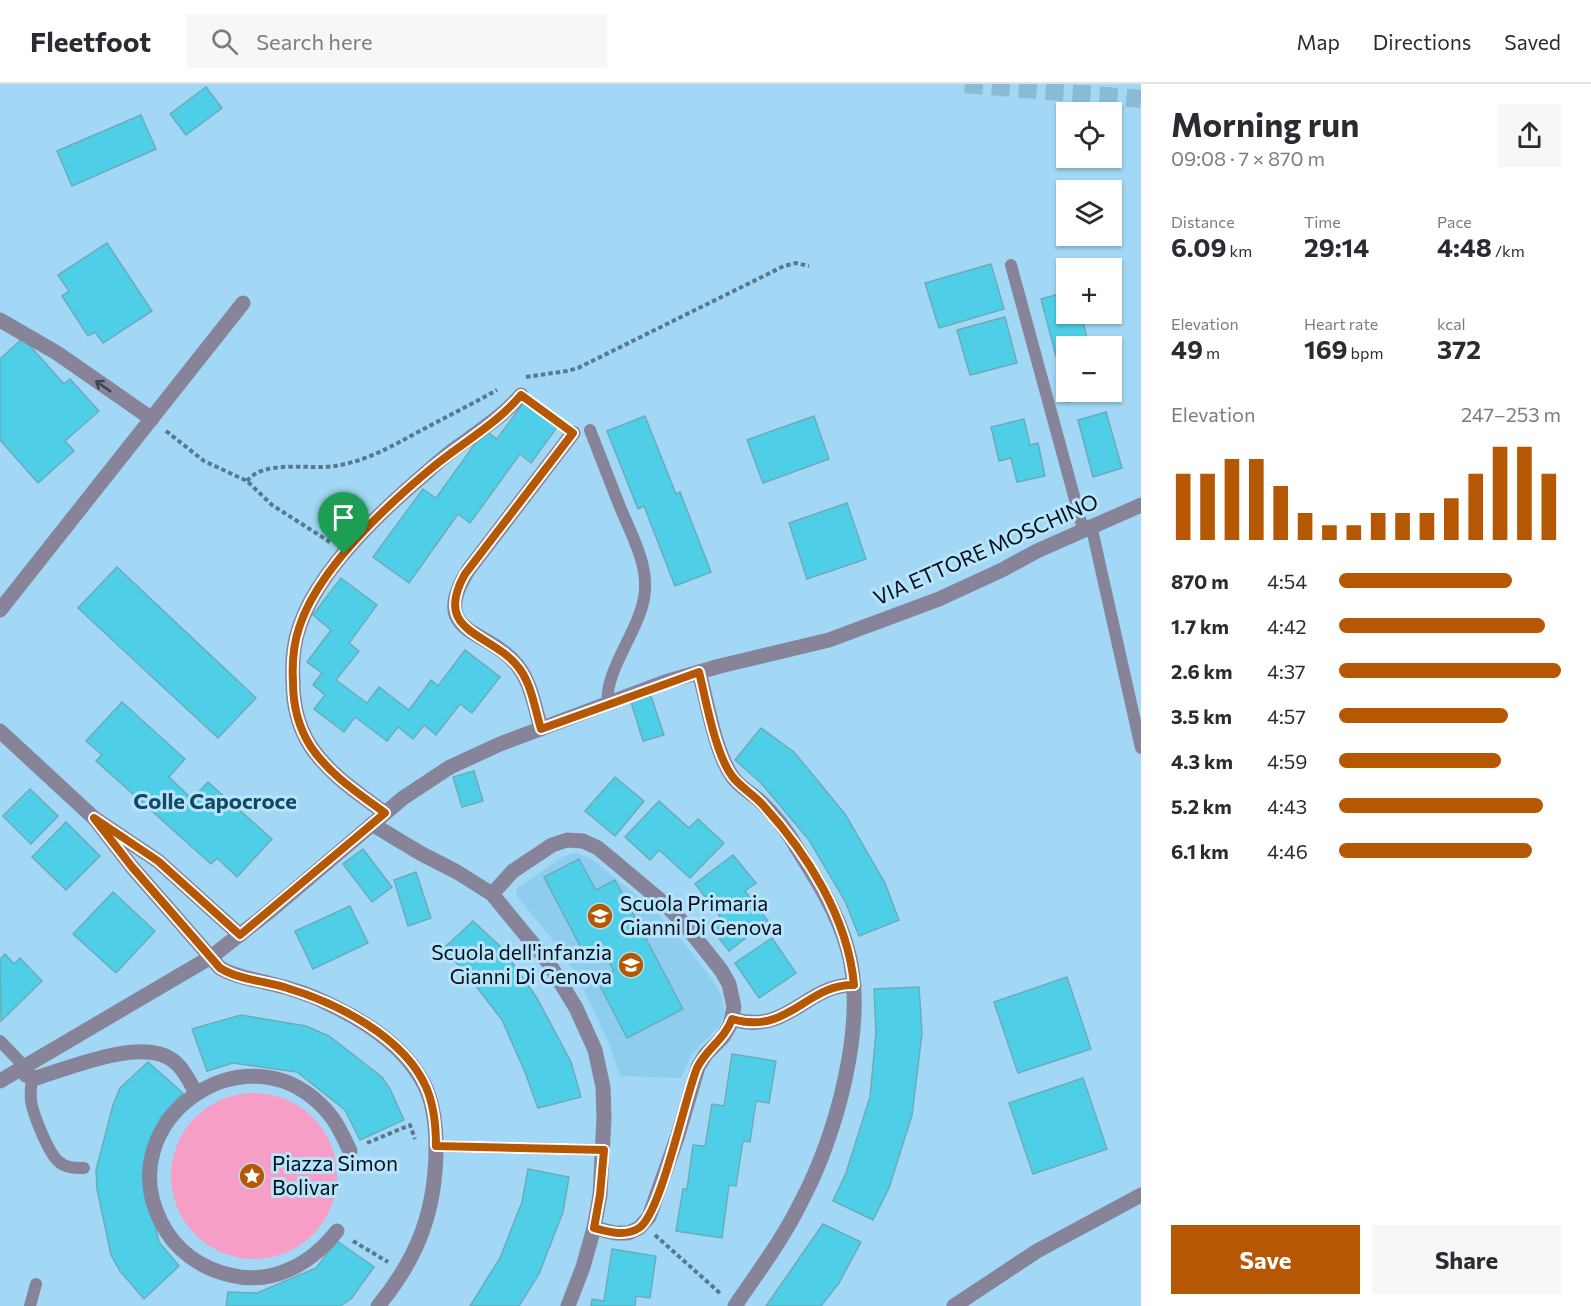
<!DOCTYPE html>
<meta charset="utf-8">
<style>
:root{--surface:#fff;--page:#f7f7f7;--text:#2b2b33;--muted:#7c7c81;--line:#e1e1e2;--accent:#b55703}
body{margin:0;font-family:Commissioner,sans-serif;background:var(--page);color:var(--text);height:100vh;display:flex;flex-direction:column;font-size:22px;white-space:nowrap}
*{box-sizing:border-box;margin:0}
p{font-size:20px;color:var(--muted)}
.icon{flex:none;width:33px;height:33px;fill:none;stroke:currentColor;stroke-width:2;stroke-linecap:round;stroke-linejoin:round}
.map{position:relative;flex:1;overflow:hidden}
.details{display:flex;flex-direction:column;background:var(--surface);width:450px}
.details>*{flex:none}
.tools{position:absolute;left:1056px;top:18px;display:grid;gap:12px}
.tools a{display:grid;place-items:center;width:66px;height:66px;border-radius:0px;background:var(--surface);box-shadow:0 2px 4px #0004;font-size:30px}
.pin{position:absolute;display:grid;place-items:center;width:51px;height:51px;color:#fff;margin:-62px -26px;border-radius:50% 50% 50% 0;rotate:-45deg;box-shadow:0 0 6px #0007}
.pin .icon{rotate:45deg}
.round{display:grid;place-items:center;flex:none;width:63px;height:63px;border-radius:0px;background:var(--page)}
.headline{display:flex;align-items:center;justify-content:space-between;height:102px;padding:0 30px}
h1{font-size:33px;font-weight:700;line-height:45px}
.figures{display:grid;grid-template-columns:repeat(3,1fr);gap:9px;height:102px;padding:6px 30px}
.figures div{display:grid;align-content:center}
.figures b{font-size:26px;font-weight:700}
.figures small{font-size:16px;font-weight:400}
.figures p{font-size:16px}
.chart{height:168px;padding:12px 30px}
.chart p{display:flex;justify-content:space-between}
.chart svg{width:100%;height:108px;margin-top:6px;stroke:var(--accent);stroke-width:6}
.action{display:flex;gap:12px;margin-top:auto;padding:12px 30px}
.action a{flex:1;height:69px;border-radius:0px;background:var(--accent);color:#fff;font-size:24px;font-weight:700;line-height:69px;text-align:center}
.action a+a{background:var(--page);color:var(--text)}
ul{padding:0 30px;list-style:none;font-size:20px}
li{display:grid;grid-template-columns:96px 72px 1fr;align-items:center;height:45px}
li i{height:15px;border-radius:8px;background:var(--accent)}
header{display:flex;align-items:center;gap:36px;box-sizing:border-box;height:84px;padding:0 30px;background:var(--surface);border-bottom:2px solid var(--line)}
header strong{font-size:28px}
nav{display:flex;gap:33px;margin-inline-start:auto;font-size:21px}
.search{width:420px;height:54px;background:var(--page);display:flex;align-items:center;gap:15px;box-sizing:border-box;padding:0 21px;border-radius:0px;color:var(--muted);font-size:22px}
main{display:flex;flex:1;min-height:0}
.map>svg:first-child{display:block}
.built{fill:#8ecdee}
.park{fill:#f69ec5}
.building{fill:#4ecfe7;stroke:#6bacb9;stroke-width:1.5}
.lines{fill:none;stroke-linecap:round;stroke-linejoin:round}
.highway-tunnel{stroke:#8abad4;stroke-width:18;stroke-dasharray:18 9;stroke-linecap:butt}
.path{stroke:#567a8e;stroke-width:4;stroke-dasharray:4.5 3;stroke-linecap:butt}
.lane{stroke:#878499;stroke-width:12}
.street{stroke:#878499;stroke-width:15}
.oneway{stroke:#3d4453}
.route-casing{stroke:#fff;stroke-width:12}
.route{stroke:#b55703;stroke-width:8}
.labels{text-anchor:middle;stroke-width:6;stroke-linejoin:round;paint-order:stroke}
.street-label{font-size:21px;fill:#00101a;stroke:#b8e4fb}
.poi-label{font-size:21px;fill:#00101a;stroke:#b8e4fb;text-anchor:start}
.neighbourhood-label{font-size:22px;font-weight:bold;fill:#104961;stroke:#b8e4fb}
</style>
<header>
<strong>Fleetfoot</strong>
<div class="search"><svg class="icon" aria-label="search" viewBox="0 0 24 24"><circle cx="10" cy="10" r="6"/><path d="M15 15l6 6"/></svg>Search here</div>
<nav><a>Map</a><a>Directions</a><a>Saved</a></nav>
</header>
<main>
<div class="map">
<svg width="1141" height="1222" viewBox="0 0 1141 1222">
<rect width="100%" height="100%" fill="#a2d8f5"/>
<path class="built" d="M575,769l15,5 62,50 36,40 26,34 8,15 2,16 -3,11 -30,31 -10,23 -61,-2 -11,-33 -34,-71 -24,-34 -35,-43 1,-7 47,-32z"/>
<circle class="park" cx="254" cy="1092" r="83"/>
<g class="building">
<path d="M206,3l16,21 -36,27 -16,-21z"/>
<path d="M141,31l15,34 -84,37 -15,-35z"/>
<path d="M107,159l45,68 -49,32 -8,-11 -7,4 -26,-40 7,-5 -11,-16z"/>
<path d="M991,180l13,45 -65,19 -14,-45z"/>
<path d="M1066,208v22h15l8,32h-23v46l36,1 -34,9 -27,-103z"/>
<path d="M1005,233l12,46 -47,12 -13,-45z"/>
<path d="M23,254l41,46 6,-5 29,32 -34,30 9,10 -36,32 -38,-43v-81z"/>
<path d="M524,318l34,24 -27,37 -11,-9 -50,69 -12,-9 -49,69 -36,-26 50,-68 13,9 49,-68 12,9z"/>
<path d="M1106,328l16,56 -29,9 -15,-57z"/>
<path d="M645,332l31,78 4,-2 31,80 -36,14 -31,-80 -6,3 -31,-78z"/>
<path d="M814,332l15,43 -66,24 -16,-43z"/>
<path d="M1024,335l6,26 8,-2 7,33 -28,6 -6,-24 -12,3 -8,-34z"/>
<path d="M847,419l19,56 -59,20 -18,-56z"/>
<path d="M117,483l139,131 -38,40 -140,-130z"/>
<path d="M341,494l36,27 -28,38 10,8 -23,29 31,23 12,-16 30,23 22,-30 7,6 27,-36 35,27 -28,36 -12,-9 -24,31 -12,-10 -11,14 -15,-12 -11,14 -32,-24 -11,15 -30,-23 11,-14 -12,-10 9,-12 -15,-11 24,-32 -18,-15z"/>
<path d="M651,612l13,39 -21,6 -12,-39z"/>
<path d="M122,618l63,57 -16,18 23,22 16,-17 64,57 -35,38 -20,-19 -6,6 -115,-103 6,-6 -16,-14z"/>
<path d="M761,644l33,24 51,62 40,69 14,37 -40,16 -14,-35 -36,-61 -48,-57 -26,-23z"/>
<path d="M474,687l9,30 -21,6 -9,-30z"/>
<path d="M615,693l29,24 -29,35 -30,-25z"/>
<path d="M30,705l28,27 -27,28 -28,-28z"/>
<path d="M659,717l30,27 9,-9 26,24 -34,35 -31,-28 -9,10 -25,-23z"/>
<path d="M66,738l34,34 -34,34 -34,-33z"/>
<path d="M363,765l29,38 -20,15 -29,-38z"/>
<path d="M733,771l23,28 -11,8 23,30 -39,30 -20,-26 11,-9 -25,-32z"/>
<path d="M579,775l17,31 19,-10 68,129 -56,29 -30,-58 17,-9 -10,-18 -16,8 -44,-84z"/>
<path d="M416,788l15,46 -23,8 -14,-46z"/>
<path d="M113,808l42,39 -39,42 -43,-39z"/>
<path d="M350,822l18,37 -55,26 -18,-38z"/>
<path d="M473,837l29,27 35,50 34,64 10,35 -43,11 -13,-36 -23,-52 -39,-51 -21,-19z"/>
<path d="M772,854l24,35 -37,25 -24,-35z"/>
<path d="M5,870l9,10 6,-6 22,23 -41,40 -1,-62z"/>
<path d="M1067,893l24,72 -73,24 -24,-71z"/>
<path d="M919,903l3,46 -10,82 -23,73 -16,32 -40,-19 13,-28 24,-76 6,-64 -2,-44z"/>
<path d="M241,931l65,11 23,10 53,41 8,12 14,31 -44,20 -15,-30 -48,-38 -64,-9 -26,8 -15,-42z"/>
<path d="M732,970l44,7 -7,42 -13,-2 -6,41 -7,-1 -7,45 -7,-1 -7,53 -46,-7 7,-42h4l6,-44 12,1 7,-42 12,2z"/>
<path d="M148,978l35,31 -23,25 -15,62 14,62 20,24 -35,33 -24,-28 -9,-16 -14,-66 -1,-19 17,-65 7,-17z"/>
<path d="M1083,994l24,71 -74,25 -24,-71z"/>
<path d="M528,1085l41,8 -6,35 -24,62 -20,32h-49l30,-48 22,-56z"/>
<path d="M823,1140l38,18 -22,41 -18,23h-55z"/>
<path d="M337,1157l37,26 -23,32 -11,7h-114l2,-14 29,1 59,-25z"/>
<path d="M612,1165l44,7 -6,42 -14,-2 -1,10h-44l1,-7 12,2z"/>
</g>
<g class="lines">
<path class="highway-tunnel" d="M965,0l176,15"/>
<g class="path">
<path d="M526,293l41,-6 11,-3 206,-102 12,-3 13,3"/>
<path d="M536,322l23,17"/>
<path d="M166,347l38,30 43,20 25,24 58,37"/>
<path d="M247,397c17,-22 63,-11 88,-15 32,-5 57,-20 85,-35 26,-14 52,-27 77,-41"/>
<path d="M367,1059l43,-18 5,14"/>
<path d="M655,1151l66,59"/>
<path d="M353,1157l35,21"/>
</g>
<g class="lane">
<path d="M1011,181l72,264"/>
<path d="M590,346c10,26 20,51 30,77 12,29 30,60 24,91 -6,35 -41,75 -36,107"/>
<path d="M1091,441l50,223"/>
<path d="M0,957l25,26"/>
<path d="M32,994c-1,8 -2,16 -1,23 2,13 17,51 27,60 7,7 17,7 26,7"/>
<path d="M436,1062l168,4"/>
<path d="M30,1222l6,-22"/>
</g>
<g class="street">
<path d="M0,236l57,33 95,66"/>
<path d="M0,526l243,-307"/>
<path d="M699,588c8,29 16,80 33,104 6,10 18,16 27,24 15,14 29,32 39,50 19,30 39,62 49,97 22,73 -11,190 -46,255 -18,37 -43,70 -66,104"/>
<path d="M541,645c-6,-21 -10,-47 -24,-64 -30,-37 -90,-30 -48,-96l104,-136"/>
<path d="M0,647l94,87 64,43 82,74"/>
<path d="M385,729c-27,-20 -55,-38 -74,-66 -13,-20 -18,-42 -18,-65 -1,-18 0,-37 6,-54 18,-57 83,-118 128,-156 12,-11 25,-22 39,-31 20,-15 39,-27 55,-46"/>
<path d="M94,734l38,49 88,101c15,9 33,11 48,15 23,5 44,12 65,23 33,16 68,39 87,71 13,20 16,47 16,70 0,63 -18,111 -58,159"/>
<path d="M372,740l48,29 37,19 35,22 56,68 28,46 19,42 8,37 1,31 -4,77 -6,33 -11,39 -15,39"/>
<path d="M492,810l21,-23 39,-26 15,-5 16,1 15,7 68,57 21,22 34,43 8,14 5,23 -4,18 -7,12 -17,17 -8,13 -20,68 -29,82 -10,11 -11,5h-13l-21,-5"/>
<path d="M732,935c56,17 74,-35 122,-34"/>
<path d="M22,985l4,6 10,3c33,-10 104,-40 135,-19 12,8 18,22 25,34"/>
<path d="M0,997l211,-124 59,-46 133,-113 47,-31 50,-23 165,-62 55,-16 109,-26 110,-41 63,-29 35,-19 104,-46"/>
<path d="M337,1147c-25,32 -64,55 -107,44 -30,-7 -55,-25 -69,-53 -51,-100 81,-195 160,-117 14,13 21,29 29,46"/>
<path d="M954,1222l83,-55 104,-56"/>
</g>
</g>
<defs><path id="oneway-shaft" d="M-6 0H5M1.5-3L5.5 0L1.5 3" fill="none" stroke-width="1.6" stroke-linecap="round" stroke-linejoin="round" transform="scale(1.5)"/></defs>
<use class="oneway" href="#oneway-shaft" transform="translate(103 302) rotate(-145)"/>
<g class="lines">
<g class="route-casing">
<path id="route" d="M521,311l52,38 -108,141c-34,60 27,58 54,94 13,17 16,42 22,61l158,-57c7,28 16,81 33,104 8,11 21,18 30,28 45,49 86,114 92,181 -48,-1 -66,51 -122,34 -7,20 -26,30 -35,49 -12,29 -36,146 -58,160 -14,9 -30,4 -45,0l6,-33 4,-45 -168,-4c0,-19 -2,-41 -10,-59 -22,-50 -89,-84 -139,-99 -21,-7 -48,-8 -67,-20l-88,-101 -38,-49 64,43 82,74 145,-122c-27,-20 -55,-38 -74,-66 -13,-20 -18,-42 -18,-65 -1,-18 0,-36 6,-54 18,-57 83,-118 128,-156 31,-27 68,-46 94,-77z"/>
</g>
<use href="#route" class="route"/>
</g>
<defs>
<g id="school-disc" transform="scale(1.35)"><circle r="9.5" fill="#b55703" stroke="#b8e4fb"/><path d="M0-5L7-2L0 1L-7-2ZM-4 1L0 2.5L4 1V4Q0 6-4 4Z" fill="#fff"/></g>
<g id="sight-disc" transform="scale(1.35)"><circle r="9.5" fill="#b55703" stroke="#b8e4fb"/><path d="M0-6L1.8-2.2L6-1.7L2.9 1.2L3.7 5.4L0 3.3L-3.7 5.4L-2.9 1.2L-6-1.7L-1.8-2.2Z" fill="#fff"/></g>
</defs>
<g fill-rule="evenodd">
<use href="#school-disc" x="600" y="832"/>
<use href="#school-disc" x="631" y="881"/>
<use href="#sight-disc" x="252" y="1092"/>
</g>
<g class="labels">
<g class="street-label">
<text transform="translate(986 466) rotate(-24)" y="7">VIA ETTORE MOSCHINO</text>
</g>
<g class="poi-label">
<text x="620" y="827">Scuola Primaria<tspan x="620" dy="24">Gianni Di Genova</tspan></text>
<text x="612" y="876" text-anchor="end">Scuola dell'infanzia<tspan x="612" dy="24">Gianni Di Genova</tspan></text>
<text x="272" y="1087">Piazza Simon<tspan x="272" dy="24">Bolivar</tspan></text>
</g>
<g class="neighbourhood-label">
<text x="215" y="725">Colle Capocroce</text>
</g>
</g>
</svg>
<div class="tools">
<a><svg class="icon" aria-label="locate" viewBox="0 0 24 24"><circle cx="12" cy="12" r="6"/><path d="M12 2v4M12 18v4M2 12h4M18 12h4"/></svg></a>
<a><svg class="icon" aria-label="layers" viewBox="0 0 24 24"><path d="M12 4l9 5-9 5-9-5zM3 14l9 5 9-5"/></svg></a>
<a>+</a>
<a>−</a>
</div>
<div class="pin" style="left:344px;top:470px;background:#1e9e55"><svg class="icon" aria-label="arrive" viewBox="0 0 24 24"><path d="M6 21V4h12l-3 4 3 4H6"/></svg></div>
</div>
<section class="details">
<div class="headline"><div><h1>Morning run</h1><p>09:08 · 7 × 870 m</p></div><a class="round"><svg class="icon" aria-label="share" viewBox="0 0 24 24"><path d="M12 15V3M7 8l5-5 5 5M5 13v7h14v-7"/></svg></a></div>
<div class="figures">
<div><p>Distance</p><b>6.09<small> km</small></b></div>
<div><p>Time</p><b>29:14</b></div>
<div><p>Pace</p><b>4:48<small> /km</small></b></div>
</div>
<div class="figures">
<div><p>Elevation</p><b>49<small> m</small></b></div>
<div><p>Heart rate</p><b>169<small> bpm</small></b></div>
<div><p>kcal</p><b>372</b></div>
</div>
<div class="chart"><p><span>Elevation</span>247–253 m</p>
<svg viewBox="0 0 160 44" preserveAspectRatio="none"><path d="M5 44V17M15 44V17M25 44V11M35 44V11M45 44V22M55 44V33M65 44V38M75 44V38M85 44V33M95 44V33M105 44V33M115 44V27M125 44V17M135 44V6M145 44V6M155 44V17"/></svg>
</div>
<ul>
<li><b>870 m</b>4:54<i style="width:78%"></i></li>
<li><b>1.7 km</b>4:42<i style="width:93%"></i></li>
<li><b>2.6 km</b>4:37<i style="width:100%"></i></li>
<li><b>3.5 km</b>4:57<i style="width:76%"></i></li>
<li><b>4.3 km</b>4:59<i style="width:73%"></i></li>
<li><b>5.2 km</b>4:43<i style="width:92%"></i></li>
<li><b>6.1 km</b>4:46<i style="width:87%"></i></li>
</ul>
<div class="action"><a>Save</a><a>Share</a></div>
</section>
</main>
